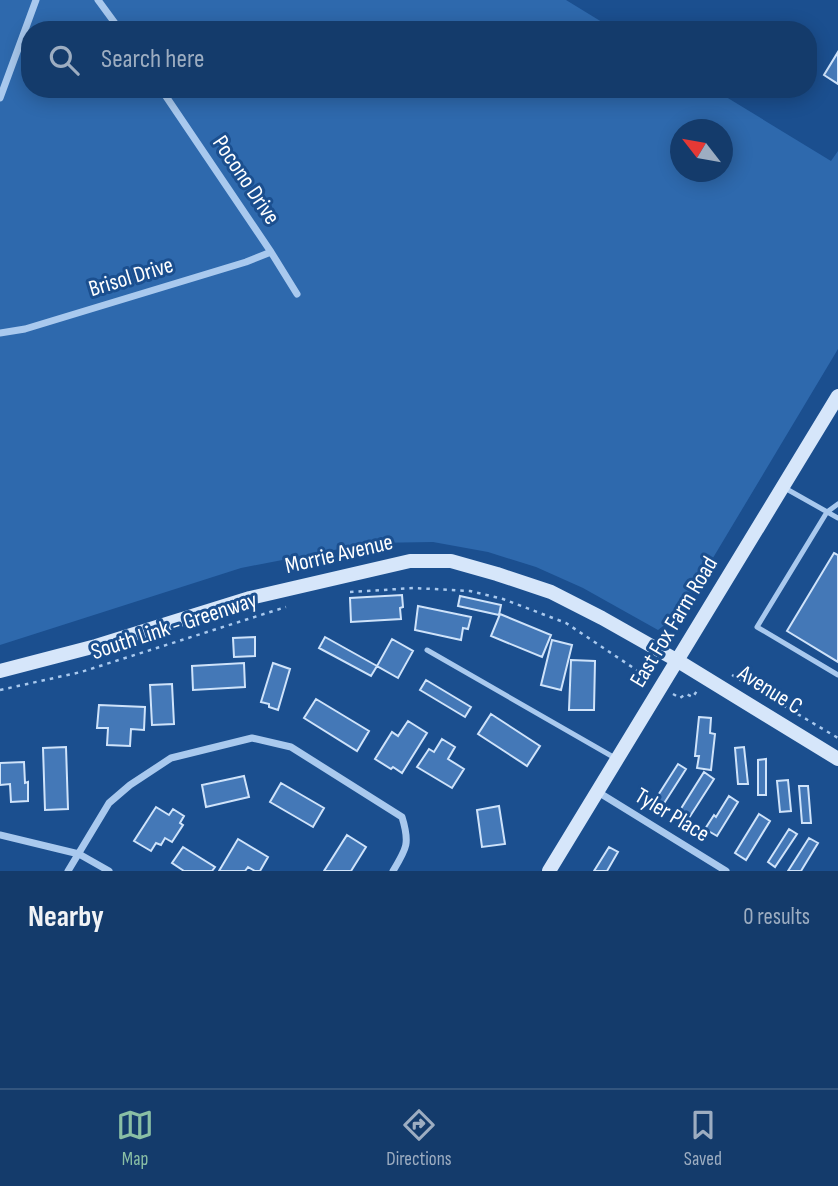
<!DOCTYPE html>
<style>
body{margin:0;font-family:"Sofia Sans Condensed",sans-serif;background:#1d4271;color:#f1f3f6}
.compass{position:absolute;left:670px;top:119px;width:63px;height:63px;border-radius:50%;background:#143b6b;box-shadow:0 4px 18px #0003;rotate:301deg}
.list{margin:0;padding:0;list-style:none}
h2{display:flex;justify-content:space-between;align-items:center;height:91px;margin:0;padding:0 28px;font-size:30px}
h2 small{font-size:23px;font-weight:400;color:#9dadc1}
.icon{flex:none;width:38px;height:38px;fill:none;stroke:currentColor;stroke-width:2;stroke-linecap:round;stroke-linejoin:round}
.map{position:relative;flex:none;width:838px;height:871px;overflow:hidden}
.search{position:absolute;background:#143b6b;box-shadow:0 4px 18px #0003;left:21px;right:21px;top:21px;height:77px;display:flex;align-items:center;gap:18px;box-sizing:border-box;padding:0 24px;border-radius:28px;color:#9dadc1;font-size:26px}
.sheet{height:217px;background:#143b6b}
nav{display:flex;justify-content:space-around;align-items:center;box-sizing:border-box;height:98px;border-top:2px solid #33557e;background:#143b6b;font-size:19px;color:#9dadc1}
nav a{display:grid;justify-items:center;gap:4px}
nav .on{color:#8abfa5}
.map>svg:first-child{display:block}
.green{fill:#2e69ad;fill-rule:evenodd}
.building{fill:#4478b7;stroke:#cfe3fa;stroke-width:2}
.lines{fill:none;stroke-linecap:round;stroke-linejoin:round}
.path{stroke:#a9c9ee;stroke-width:2.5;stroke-dasharray:3.5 5;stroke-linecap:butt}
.service{stroke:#a9c9ee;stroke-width:5}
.minor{stroke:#a9c9ee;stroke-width:7}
.secondary{stroke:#d6e6fa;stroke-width:14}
.labels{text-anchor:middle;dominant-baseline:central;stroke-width:6;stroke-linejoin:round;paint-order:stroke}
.street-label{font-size:23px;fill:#fff;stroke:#1b4f8f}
</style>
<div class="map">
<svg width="838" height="871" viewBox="0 0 838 871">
<rect width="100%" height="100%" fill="#1b4f8f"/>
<path class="green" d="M 0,0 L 566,0 L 615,30 L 30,30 L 30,89 L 713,89 L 831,161 L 838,151 L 838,349 L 680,613 L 658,630 L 583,588 L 536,567 L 488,552 L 433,542 L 370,543 L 241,568 L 0,645 ZM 680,130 L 722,130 L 722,172 L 680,172 Z"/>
<path class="building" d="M 838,52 L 838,84 L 824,75 Z
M 834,553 L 838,555 L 838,662 L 787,631 Z
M 402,595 L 403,607 L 400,608 L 401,619 L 351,622 L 350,598 Z
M 460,596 L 501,605 L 499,615 L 458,606 Z
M 418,606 L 471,617 L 468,629 L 463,628 L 461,640 L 415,630 Z
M 500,614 L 551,635 L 542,657 L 491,636 Z
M 255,637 L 255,656 L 234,657 L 233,638 Z
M 325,637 L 377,666 L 371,676 L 319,648 Z
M 392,639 L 413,651 L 398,678 L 377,666 Z
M 552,640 L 572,645 L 561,690 L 541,685 Z
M 571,660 L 595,661 L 594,710 L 569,710 Z
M 244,663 L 245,687 L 193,690 L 192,666 Z
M 273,663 L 290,669 L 278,710 L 269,707 L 269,704 L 261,702 Z
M 426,680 L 471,707 L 465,717 L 420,690 Z
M 172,684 L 174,724 L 152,725 L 150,685 Z
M 316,699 L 369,731 L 357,751 L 304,718 Z
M 99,705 L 145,707 L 144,730 L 131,729 L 130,746 L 107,745 L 108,728 L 97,728 Z
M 491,714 L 540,746 L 527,766 L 478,734 Z
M 699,717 L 711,718 L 710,733 L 715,734 L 711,770 L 697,768 L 699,756 L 695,756 Z
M 408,721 L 427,733 L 402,773 L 393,767 L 391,769 L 375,759 L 392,732 L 398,736 Z
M 442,739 L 455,747 L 448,759 L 464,769 L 452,788 L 417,767 L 429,749 L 434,752 Z
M 66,747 L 68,809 L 45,810 L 43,748 Z
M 744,747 L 748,784 L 738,784 L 735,748 Z
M 766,759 L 766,795 L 758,795 L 758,760 Z
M 24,762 L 25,783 L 28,782 L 28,801 L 11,802 L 10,784 L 0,785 L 0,763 Z
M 678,764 L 686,769 L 663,805 L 655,800 Z
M 704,772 L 714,779 L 687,821 L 677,815 Z
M 244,776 L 249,797 L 206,807 L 202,785 Z
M 788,780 L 791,811 L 780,812 L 777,781 Z
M 281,783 L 324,808 L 313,827 L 270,802 Z
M 799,786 L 808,786 L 811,823 L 802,823 Z
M 729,796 L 738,802 L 717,836 L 705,829 L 714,815 L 716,817 Z
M 499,806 L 505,844 L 482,847 L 477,810 Z
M 156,807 L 169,815 L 173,809 L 184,816 L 180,823 L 183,825 L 172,842 L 165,838 L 161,845 L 156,843 L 151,851 L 134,841 Z
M 759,814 L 770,821 L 746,860 L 735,853 Z
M 789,829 L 797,834 L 775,867 L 768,862 Z
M 347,835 L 366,847 L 351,871 L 324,871 Z
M 809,838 L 818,843 L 801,871 L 788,871 Z
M 238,839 L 268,857 L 260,871 L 255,871 L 248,867 L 245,871 L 219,871 Z
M 183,847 L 215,867 L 212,871 L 184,871 L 172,863 Z
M 609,847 L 618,852 L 607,871 L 594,871 Z"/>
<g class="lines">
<path class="path" d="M 350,592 L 414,588 L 470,591 L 503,599 L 566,623 L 650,679
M 732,675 L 838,738
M 0,690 L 81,672 L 286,607
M 673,694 L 680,698 L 686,694 L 693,697 L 698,689"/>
<path class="service" d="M 783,487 L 838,518
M 838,504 L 827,512 L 757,627 L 838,675
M 427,650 L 615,758"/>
<path class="minor" d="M 98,0 L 120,30
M 161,89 L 271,252 L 297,294
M 0,98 L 36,0
M 0,333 L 25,329 L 246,262 L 271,252
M 598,792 L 726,871
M 0,835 L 79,854 L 109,871
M 68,871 L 109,803 L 130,785 L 171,758 L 252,738 L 291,747 L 402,817 C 410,843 407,848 393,871"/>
<path class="secondary" d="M 0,671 L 96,646 L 250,598 L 410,561 L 451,561 L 497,574 L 551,592 L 602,618 L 678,661 L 838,759
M 549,871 L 838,396"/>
</g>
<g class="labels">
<g class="street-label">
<text transform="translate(246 180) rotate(56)">Pocono Drive</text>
<text transform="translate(131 277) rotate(-17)">Brisol Drive</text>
<text transform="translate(339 554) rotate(-13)">Morrie Avenue</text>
<text transform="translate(674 622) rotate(-59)">East Fox Farm Road</text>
<text transform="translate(174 626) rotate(-18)">South Link - Greenway</text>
<text transform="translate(770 690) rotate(32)">Avenue C</text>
<text transform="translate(672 815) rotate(31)">Tyler Place</text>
</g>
</g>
</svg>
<svg class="compass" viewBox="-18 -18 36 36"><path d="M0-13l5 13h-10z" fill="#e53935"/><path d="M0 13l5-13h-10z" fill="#9dadc1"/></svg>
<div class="search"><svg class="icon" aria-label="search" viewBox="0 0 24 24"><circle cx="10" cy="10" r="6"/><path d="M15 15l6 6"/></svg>Search here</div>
</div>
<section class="sheet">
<h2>Nearby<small>0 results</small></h2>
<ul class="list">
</ul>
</section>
<nav>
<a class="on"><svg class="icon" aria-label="map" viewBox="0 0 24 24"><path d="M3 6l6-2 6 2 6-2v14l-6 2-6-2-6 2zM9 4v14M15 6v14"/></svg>Map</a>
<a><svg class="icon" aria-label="directions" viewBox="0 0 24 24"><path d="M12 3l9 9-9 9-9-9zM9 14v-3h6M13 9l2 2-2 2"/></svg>Directions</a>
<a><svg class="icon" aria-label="saved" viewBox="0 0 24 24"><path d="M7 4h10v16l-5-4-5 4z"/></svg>Saved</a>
</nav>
